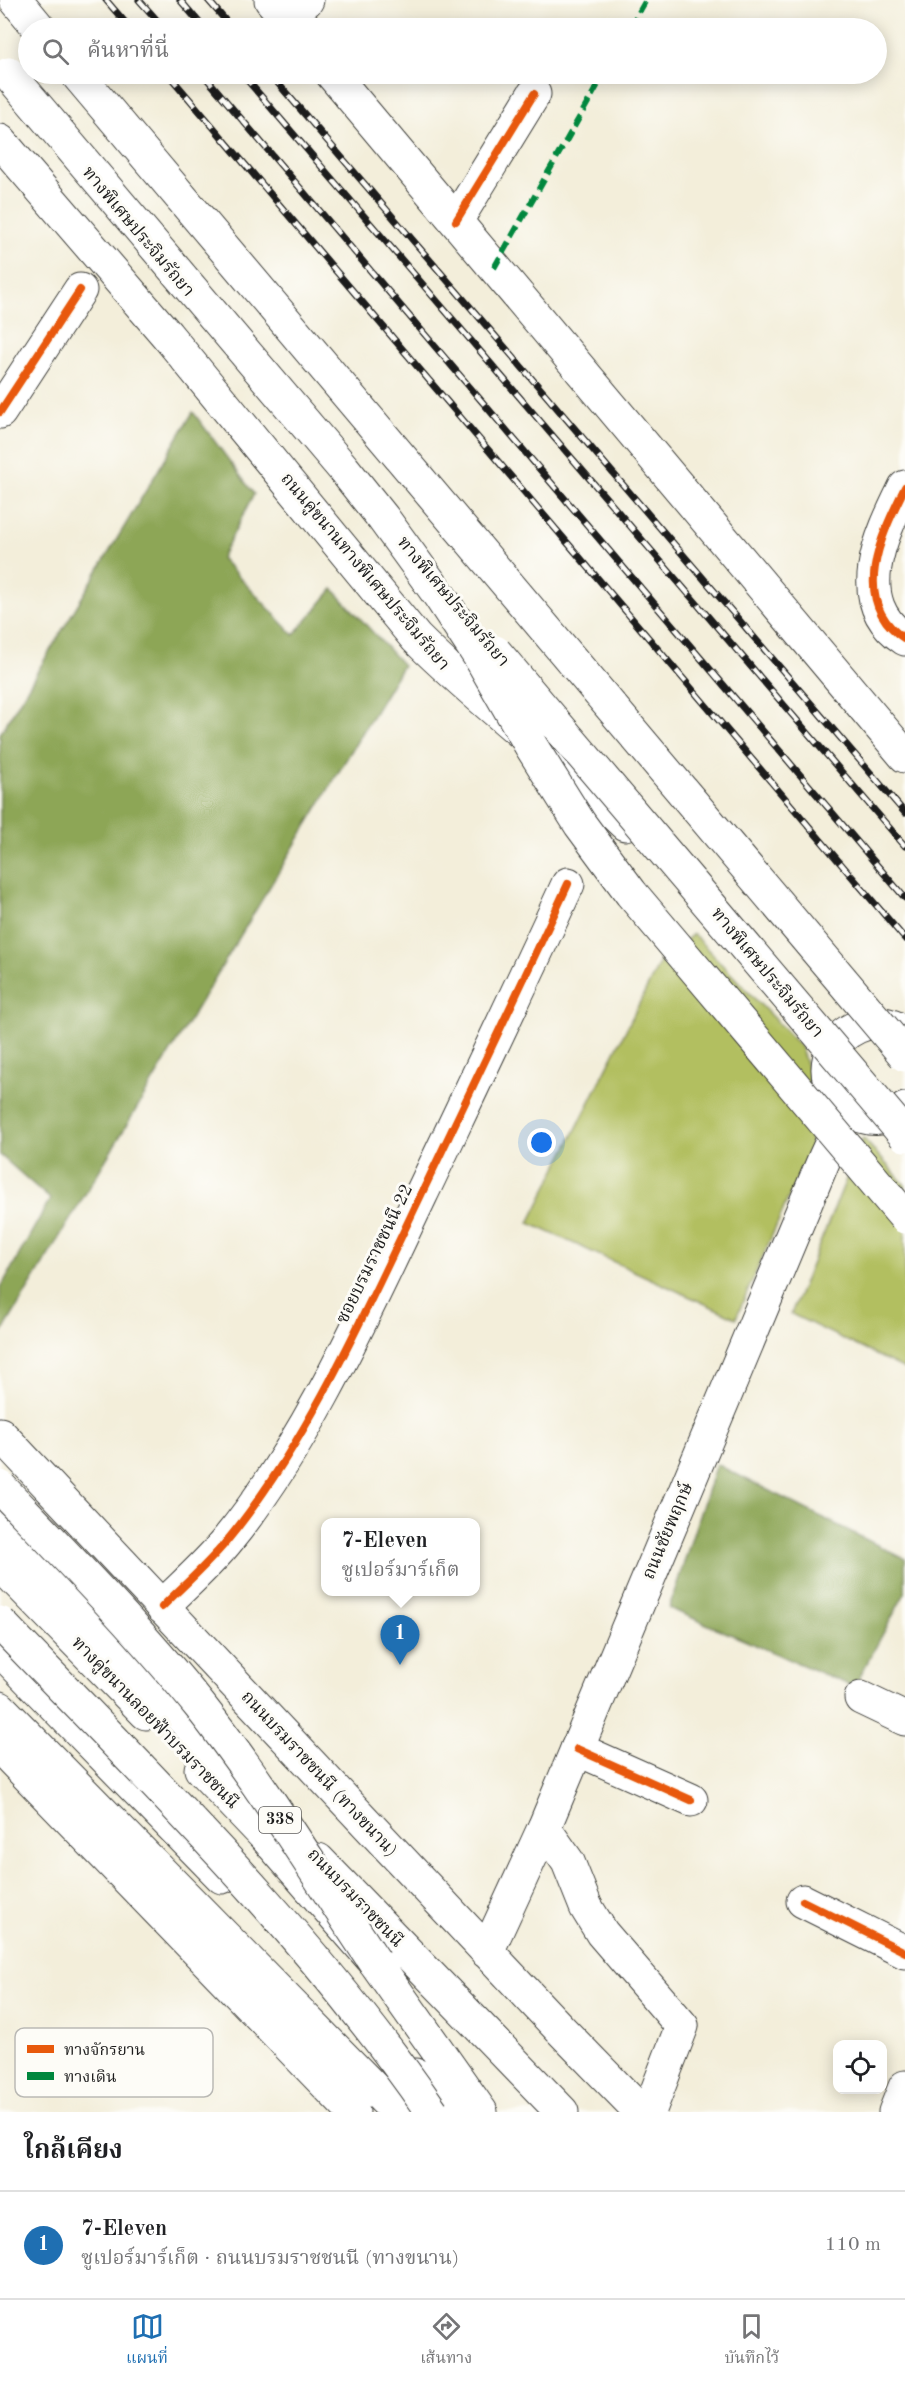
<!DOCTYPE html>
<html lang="th">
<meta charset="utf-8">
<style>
body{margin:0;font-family:"Old Standard TT","Noto Serif Thai",serif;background:#f6f6f6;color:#202124}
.controls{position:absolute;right:18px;bottom:18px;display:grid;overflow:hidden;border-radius:12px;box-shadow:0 3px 15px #0003}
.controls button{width:54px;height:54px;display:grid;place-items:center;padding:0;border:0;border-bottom:2px solid #e0e0e0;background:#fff;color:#202124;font:30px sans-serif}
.you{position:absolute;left:542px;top:1143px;width:21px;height:21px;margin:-15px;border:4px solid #fff;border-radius:50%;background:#1a73e8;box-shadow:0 0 0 9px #1a73e833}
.badge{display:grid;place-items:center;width:39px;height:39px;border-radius:50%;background:#1f6fb2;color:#fff;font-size:20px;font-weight:700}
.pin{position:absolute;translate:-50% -50px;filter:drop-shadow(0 2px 3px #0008)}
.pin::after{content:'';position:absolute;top:32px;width:21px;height:18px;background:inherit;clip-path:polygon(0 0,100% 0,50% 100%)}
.popup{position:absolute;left:321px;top:1518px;width:159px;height:78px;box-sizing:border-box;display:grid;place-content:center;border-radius:12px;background:#fff;filter:drop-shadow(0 2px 4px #0005);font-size:20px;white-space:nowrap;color:#757577}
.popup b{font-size:22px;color:#202124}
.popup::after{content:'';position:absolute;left:50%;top:100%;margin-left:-12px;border:12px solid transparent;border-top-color:#fff}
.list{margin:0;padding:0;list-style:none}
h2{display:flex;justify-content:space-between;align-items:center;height:78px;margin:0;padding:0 24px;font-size:26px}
h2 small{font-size:20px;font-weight:400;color:#757577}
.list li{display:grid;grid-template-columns:39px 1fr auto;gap:18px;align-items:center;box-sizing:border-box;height:108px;padding:0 24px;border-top:2px solid #e0e0e0}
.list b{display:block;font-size:22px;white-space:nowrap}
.list p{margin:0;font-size:20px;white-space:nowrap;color:#757577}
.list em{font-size:20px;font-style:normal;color:#757577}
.icon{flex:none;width:33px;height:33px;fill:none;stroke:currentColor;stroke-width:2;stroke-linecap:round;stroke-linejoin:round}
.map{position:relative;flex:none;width:905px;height:2112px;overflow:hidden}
.search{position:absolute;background:#fff;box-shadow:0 3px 15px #0003;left:18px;right:18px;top:18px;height:66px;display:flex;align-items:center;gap:15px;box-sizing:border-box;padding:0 21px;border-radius:33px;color:#757577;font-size:22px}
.sheet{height:186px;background:#fff}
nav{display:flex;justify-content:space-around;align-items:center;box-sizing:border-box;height:84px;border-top:2px solid #e0e0e0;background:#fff;font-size:16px;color:#757577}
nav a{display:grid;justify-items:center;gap:3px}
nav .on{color:#1f6fb2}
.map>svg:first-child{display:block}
.green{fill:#b2bf61;stroke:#676e3e;stroke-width:1.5}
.forest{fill:#8da657;stroke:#54613a;stroke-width:1.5}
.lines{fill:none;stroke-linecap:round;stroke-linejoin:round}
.minor-casing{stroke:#3c3c38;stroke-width:35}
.major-casing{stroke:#3c3c38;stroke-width:35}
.highway-casing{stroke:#3c3c38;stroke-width:35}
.minor{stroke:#fff;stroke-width:33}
.major{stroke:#fff;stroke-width:33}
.highway{stroke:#fff;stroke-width:33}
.rail-casing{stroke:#1c1c1c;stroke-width:7}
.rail{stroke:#fdfcf7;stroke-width:4.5;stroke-dasharray:14;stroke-linecap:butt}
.major-bridge-casing{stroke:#3c3c38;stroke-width:35;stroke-linecap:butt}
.highway-bridge-casing{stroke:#3c3c38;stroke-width:35;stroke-linecap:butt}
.major-bridge{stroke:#fff;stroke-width:33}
.highway-bridge{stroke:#fff;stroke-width:33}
.quiet{stroke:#00873e;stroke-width:6;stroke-dasharray:12 6;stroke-linecap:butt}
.cycleway-casing{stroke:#fdfcf7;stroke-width:11}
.cycleway{stroke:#e8590c;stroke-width:8}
.labels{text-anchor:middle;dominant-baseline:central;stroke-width:6;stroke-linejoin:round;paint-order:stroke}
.shield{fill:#fdfcf7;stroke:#605f5e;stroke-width:1.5}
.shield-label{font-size:16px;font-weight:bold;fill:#1c1c1c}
.street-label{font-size:18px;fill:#1c1c1c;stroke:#fdfcf7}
.key{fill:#fdfcf7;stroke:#bab9b5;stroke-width:1.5}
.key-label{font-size:16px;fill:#1c1c1c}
</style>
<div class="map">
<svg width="905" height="2112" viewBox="0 0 905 2112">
<rect width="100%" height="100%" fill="#fdfcf7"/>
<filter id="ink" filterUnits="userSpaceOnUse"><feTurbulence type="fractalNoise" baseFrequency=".0167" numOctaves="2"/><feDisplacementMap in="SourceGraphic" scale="12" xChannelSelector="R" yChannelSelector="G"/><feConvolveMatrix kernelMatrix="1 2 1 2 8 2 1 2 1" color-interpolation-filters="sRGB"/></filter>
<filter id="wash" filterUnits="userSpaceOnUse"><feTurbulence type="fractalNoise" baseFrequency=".008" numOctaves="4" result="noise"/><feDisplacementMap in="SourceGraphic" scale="24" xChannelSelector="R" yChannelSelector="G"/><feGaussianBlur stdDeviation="1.35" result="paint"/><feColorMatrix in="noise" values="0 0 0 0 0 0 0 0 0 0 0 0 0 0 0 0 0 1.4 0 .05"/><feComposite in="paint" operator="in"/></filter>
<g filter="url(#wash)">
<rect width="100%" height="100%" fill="#f3eeda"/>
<path class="green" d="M 693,934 L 800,1046 L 809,1072 L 811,1146 L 736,1318 L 529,1223 L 660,962 Z
M 863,1138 L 905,1185 L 905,1369 L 791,1314 Z"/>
<path class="forest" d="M 193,412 L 254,494 L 221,558 L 294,635 L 333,589 L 403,665 L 0,1336 L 0,1289 L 50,1199 L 0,1155 L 0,734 Z
M 716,1464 L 905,1559 L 905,1593 L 854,1687 L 669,1608 Z"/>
</g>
<g filter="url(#ink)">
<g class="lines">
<defs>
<path id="minor" d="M 287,19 L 307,0
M 456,221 L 534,94
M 0,412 L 80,290
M 905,487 C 882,534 848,601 905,639
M 162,1607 C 183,1586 207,1565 226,1542 C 307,1444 366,1310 421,1195 C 470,1092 520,988 568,884
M 861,1698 L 905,1719
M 577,1749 L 691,1800
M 544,1828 L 568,1862 L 586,1907 L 602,1933 L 682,2026 L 649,2112
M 803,1901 L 905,1952
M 895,2112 L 905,2087"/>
<path id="major" d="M 271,0 L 295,28
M 332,74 L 905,756
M 0,141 L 167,335 L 416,638 C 482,704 558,759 625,824
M 901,1030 C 887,1023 872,1020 857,1027 C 794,1056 845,1148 905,1109
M 0,1434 L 562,2031 L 641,2112
M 0,1527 L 243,1782
M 0,1564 L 146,1713
M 0,1650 L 222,1877
M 0,1708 L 397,2112
M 0,1747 L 353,2112
M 201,1769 L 265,1836 L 375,1962 L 481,2112
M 318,1860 L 562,2112
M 487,1952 L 544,1828 L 825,1157 L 847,1109
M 416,2075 L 453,2112"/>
<path id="highway" d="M 16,0 L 39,28"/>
</defs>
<use href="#minor" class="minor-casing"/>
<use href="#major" class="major-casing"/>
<use href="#highway" class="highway-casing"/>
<use href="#minor" class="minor"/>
<use href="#major" class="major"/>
<use href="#highway" class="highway"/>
<defs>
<path id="rail" d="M 106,0 L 130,28
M 139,0 L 164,28
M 180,0 L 204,28
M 208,0 L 232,28
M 168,74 L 905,939
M 203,74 L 905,898
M 242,74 L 905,846
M 270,74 L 905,813"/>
</defs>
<use href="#rail" class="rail-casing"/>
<use href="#rail" class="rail"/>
<defs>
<path id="major-bridge" d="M 0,1487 C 69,1559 138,1629 200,1706 C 264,1787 318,1877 375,1962
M 0,1623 C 151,1780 308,1932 432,2112"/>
<path id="highway-bridge" d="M 9,74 L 343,468 L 383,518 L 439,595 L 483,662 L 531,746 L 580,824 L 631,893 L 905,1217
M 77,74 L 905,1055
M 495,652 L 905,1135"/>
</defs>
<use href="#major-bridge" class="major-bridge-casing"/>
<use href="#highway-bridge" class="highway-bridge-casing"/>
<use href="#major-bridge" class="major-bridge"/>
<use href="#highway-bridge" class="highway-bridge"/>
<path class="quiet" d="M 630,28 L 646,0
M 494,268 L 604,74"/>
<defs>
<path id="cycleway" d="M 456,221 L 534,94
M 0,412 L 80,290
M 905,487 C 882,534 848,601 905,639
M 162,1607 C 183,1586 207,1565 226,1542 C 307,1444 366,1310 421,1195 C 470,1092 520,988 568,884
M 577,1749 L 691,1800
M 803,1901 L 905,1952"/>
</defs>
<use href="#cycleway" class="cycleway-casing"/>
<use href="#cycleway" class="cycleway"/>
</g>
</g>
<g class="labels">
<rect class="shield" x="259" y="1807" width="42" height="26" rx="4.5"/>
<g class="shield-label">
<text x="280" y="1820">338</text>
</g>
<g class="street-label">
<text transform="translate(138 232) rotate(50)">ทางพิเศษประจิมรัถยา</text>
<text transform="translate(365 572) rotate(50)">ถนนคู่ขนานทางพิเศษประจิมรัถยา</text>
<text transform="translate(453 602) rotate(50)">ทางพิเศษประจิมรัถยา</text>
<text transform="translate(767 973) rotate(50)">ทางพิเศษประจิมรัถยา</text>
<text transform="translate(375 1254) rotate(-64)">ซอยบรมราชชนนี 22</text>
<text transform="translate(668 1531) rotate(-67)">ถนนชัยพฤกษ์</text>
<text transform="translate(155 1723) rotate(46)">ทางคู่ขนานลอยฟ้าบรมราชชนนี</text>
<text transform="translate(319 1774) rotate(47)">ถนนบรมราชชนนี (ทางขนาน)</text>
<text transform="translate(355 1898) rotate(46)">ถนนบรมราชชนนี</text>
</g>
</g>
<rect x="15" y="2028" width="198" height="69" rx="9" class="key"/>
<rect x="27" y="2045" width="27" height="8" fill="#e8590c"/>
<rect x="27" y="2072" width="27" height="8" fill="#00873e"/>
<g class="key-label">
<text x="64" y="2055">ทางจักรยาน</text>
<text x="64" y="2082">ทางเดิน</text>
</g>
</svg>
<div class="controls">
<button><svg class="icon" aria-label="locate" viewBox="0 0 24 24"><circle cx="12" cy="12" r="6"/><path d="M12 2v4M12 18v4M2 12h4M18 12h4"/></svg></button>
</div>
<div class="you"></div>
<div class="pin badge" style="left:400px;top:1665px">1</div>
<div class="popup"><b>7-Eleven</b>ซูเปอร์มาร์เก็ต</div>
<div class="search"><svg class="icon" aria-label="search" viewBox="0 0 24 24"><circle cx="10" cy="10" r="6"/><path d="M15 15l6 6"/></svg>ค้นหาที่นี่</div>
</div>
<section class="sheet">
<h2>ใกล้เคียง<small></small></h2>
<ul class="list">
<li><span class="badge">1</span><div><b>7-Eleven</b><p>ซูเปอร์มาร์เก็ต · ถนนบรมราชชนนี (ทางขนาน)</p></div><em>110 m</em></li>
</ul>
</section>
<nav>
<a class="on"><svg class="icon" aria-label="map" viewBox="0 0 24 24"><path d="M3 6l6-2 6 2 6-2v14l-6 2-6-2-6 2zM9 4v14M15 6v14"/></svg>แผนที่</a>
<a><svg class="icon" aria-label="directions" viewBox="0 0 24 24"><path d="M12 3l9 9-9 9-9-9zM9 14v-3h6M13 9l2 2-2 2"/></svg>เส้นทาง</a>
<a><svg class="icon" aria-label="saved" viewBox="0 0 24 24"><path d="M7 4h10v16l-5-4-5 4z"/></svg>บันทึกไว้</a>
</nav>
